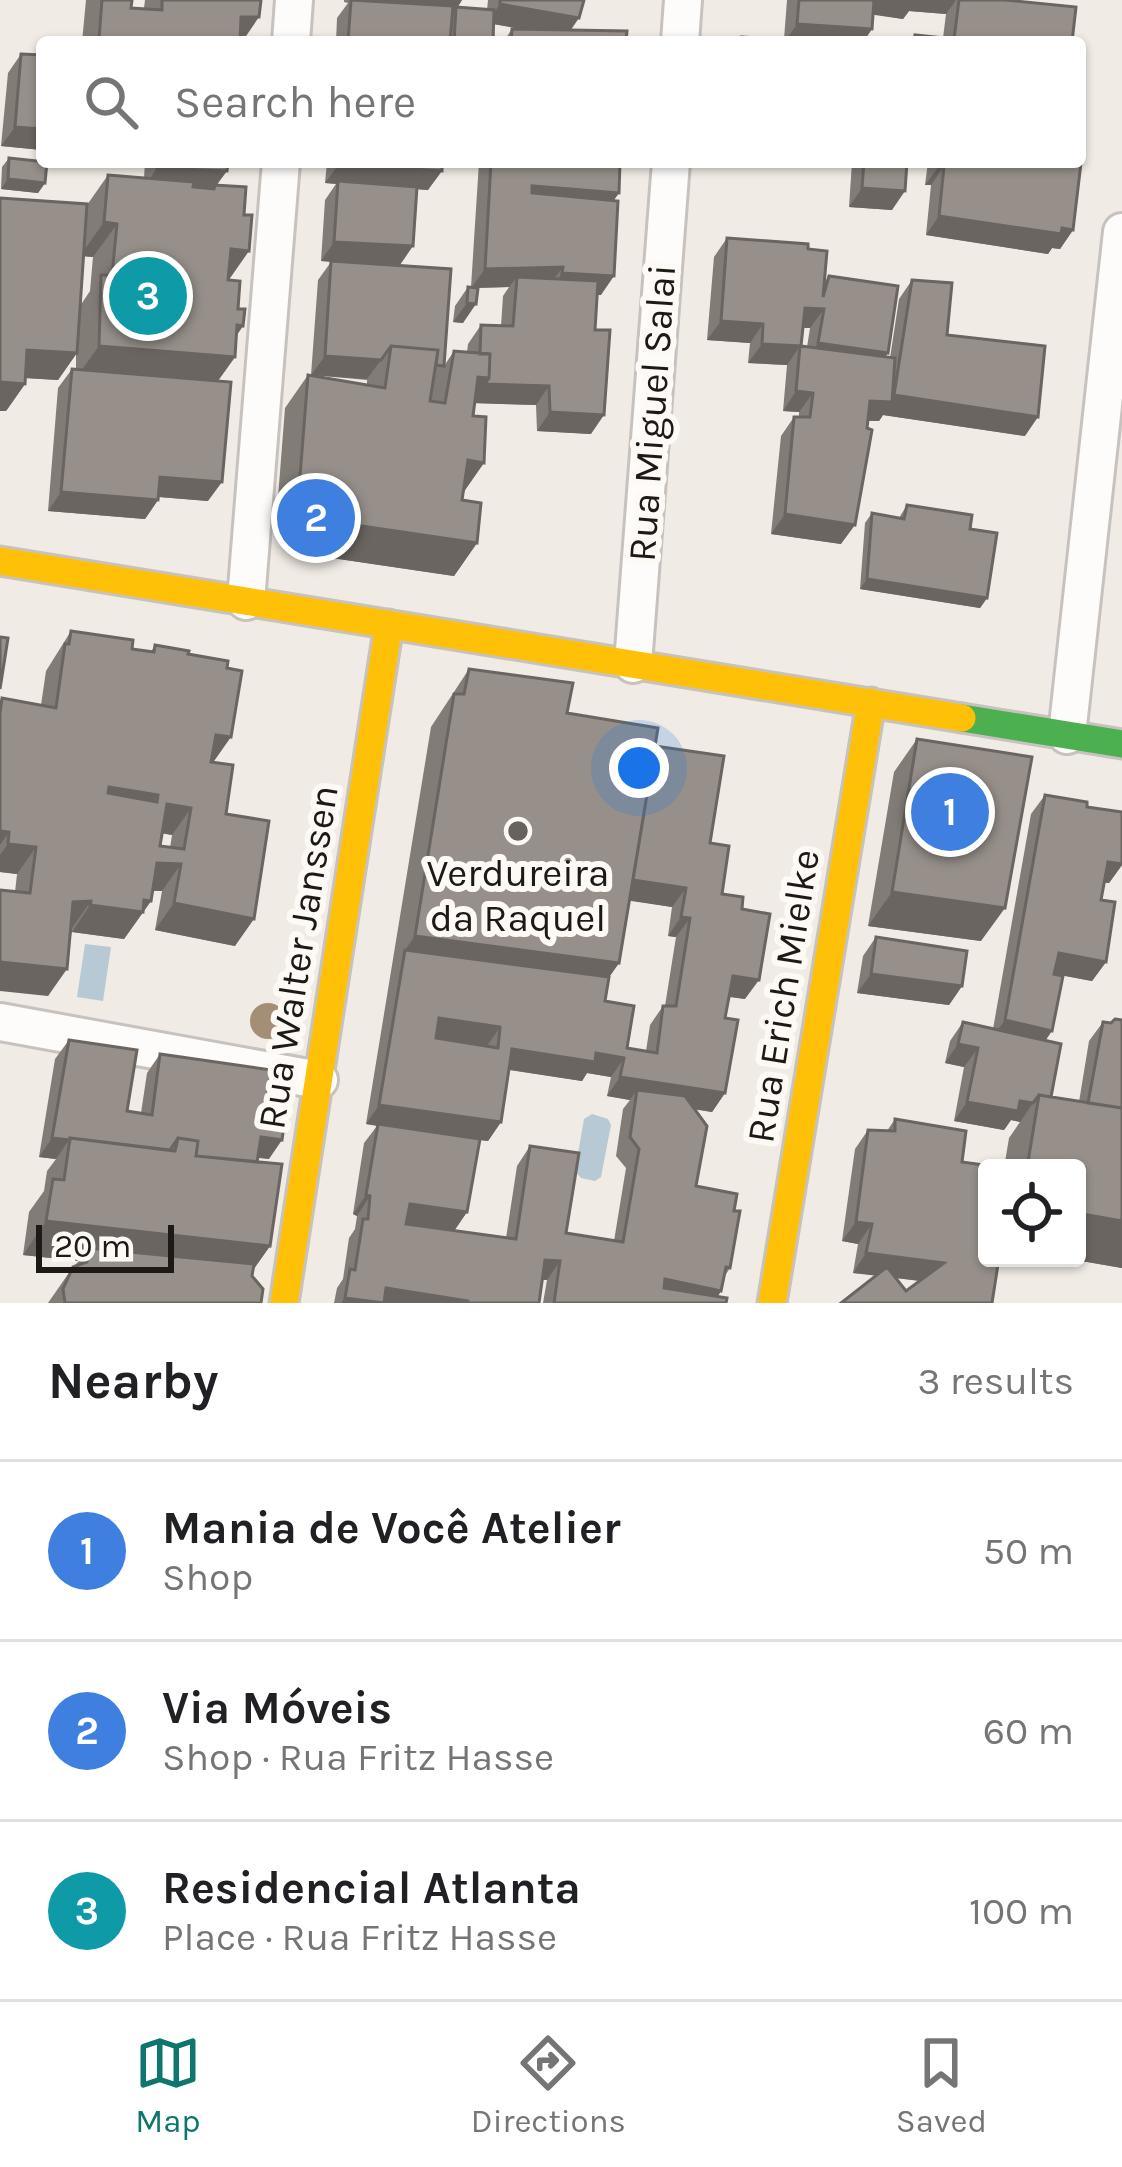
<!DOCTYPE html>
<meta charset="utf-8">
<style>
body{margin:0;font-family:Karla,sans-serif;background:#f2f2f2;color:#202124}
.controls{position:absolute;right:36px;bottom:36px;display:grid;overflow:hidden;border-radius:12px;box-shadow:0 3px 9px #0004}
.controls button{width:108px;height:108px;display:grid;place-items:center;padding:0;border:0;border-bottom:3px solid #e0e0e0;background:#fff;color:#202124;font:60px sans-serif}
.scale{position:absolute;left:36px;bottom:30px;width:138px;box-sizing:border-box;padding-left:12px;border:6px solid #1d1916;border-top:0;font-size:33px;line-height:42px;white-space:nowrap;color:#1d1916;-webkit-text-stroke:9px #fdf9f5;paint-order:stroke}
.you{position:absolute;left:639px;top:768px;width:42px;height:42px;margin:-30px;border:9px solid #fff;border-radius:50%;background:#1a73e8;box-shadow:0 0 0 18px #1a73e833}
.badge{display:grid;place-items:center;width:78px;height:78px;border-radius:50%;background:#0f766e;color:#fff;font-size:39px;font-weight:700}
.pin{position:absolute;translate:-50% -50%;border:6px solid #fff;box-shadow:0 3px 12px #0006}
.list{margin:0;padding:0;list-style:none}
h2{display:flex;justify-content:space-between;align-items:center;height:156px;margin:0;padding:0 48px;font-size:51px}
h2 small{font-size:39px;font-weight:400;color:#757577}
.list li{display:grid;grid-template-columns:78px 1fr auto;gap:36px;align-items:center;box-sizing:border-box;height:180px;padding:0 48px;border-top:3px solid #e0e0e0}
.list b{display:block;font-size:45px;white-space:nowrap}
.list p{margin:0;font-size:39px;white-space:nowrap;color:#757577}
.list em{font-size:39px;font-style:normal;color:#757577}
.icon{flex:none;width:66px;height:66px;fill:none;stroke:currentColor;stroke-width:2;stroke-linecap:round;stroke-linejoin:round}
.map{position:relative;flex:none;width:1122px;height:1303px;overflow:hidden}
.search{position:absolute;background:#fff;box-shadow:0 3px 9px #0004;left:36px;right:36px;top:36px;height:132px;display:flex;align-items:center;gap:30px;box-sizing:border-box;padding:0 42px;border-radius:12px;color:#757577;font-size:45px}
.sheet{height:696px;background:#fff}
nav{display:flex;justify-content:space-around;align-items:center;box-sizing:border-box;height:168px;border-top:3px solid #e0e0e0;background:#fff;font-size:33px;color:#757577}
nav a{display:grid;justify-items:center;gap:6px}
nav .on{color:#0f766e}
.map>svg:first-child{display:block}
.water{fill:#b6c9d5}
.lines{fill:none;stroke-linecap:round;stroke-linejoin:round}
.street-casing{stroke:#c7c2be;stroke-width:42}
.fast-casing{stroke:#c7c2be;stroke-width:33}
.slow-casing{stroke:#c7c2be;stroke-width:33}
.street{stroke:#fdfcfb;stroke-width:36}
.fast{stroke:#4caf50;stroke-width:27}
.slow{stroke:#ffc107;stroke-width:27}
.tree{fill:#a58e76}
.wall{fill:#827c77;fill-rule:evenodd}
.shaded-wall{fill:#6a6561}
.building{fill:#97908a;stroke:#6a6561;stroke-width:3;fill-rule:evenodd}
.poi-dot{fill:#67625e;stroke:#fdf9f5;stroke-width:4.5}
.labels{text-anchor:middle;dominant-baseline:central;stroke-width:12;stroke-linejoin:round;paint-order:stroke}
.street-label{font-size:39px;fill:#1d1916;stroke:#fdf9f5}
.poi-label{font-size:39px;fill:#1d1916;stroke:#fdf9f5}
</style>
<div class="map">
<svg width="1122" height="1303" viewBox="0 0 1122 1303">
<rect width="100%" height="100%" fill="#f1ebe5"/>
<path class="water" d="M 85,944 L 111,947 L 103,1001 L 77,997 Z
M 592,1114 L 608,1119 L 611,1125 L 601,1177 L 595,1181 L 581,1178 L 575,1171 L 584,1119 Z"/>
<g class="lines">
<defs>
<path id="street" d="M 291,42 L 294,0
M 680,42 L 683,0
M 246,601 L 281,162
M 633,664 L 671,162
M 1067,735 L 1122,232
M 0,1022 L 319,1080"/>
<path id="fast" d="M 962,718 L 1122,744"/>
<path id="slow" d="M 0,561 L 962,718
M 284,1303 L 389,624
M 772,1303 L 871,702"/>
</defs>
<use href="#street" class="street-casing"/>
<use href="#fast" class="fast-casing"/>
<use href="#slow" class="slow-casing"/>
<use href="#street" class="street"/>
<use href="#fast" class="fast"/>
<use href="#slow" class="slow"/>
</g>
<circle class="tree" cx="268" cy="1021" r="18"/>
<path class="wall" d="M 86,0 L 132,0 L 131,8 L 144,8 L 145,0 L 261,0 L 242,42 L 82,42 Z
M 344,0 L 462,0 L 457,7 L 487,10 L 488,0 L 584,0 L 571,30 L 626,42 L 503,42 L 512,29 L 522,29 L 494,24 L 493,42 L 336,42 L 337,18 L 348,3 L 344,2 Z
M 787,0 L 956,0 L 946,14 L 909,11 L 903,19 L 873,14 L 872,29 L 863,42 L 737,42 L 741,37 L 784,39 Z
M 956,0 L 1005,0 L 1072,42 L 910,42 L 915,35 L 943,38 L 946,14 Z
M 21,54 L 42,55 L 42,150 L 1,146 L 8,73 Z
M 9,158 L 45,183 L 38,193 L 1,189 L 2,167 Z
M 145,162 L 228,162 L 217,185 L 229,280 L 243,326 L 236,336 L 235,357 L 218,381 L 208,501 L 159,497 L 158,500 L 145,519 L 48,511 L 58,388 L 72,369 L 76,369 L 76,354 L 58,380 L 25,378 L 25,384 L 6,411 L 87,205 L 108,175 L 144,178 ZM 84,256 L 93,257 L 90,291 L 80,306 Z
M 327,162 L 442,162 L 428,190 L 417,189 L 400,265 L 444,366 L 454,351 L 467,352 L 468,344 L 481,325 L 501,326 L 503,296 L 509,287 L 477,288 L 463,323 L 453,322 L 455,306 L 468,287 L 471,287 L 479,162 L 620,162 L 619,193 L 613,201 L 601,295 L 597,295 L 591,434 L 537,431 L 536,405 L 475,403 L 462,500 L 477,543 L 454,576 L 298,553 L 284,543 L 276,523 L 285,408 L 308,375 L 367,385 L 367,380 L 311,375 L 318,280 L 331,262 L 321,261 L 325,200 L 336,184 L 325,183 Z
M 852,162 L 907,162 L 892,210 L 849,207 Z
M 928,162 L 1074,162 L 1073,230 L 1060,249 L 1052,248 L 1048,254 L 926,235 L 931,185 L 925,185 Z
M 727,238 L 808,249 L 825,282 L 829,276 L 888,353 L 885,357 L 890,358 L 899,299 L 912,280 L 947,335 L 1025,436 L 883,415 L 879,421 L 868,421 L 841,544 L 771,534 L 781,436 L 794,417 L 799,417 L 799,412 L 783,411 L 787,365 L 748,363 L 750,343 L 707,340 L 714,257 ZM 803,328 L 810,328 L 807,347 L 801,346 Z
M 907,505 L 970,529 L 987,598 L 980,608 L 860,589 L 865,523 L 872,513 L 899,518 Z
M 71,631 L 132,649 L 151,652 L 155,645 L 188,654 L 226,814 L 235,946 L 155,930 L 162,891 L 153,891 L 151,901 L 124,939 L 72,932 L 48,996 L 15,892 L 17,874 L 0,872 L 0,701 L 2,698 L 41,705 L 46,671 ZM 162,833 L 172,835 L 170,848 L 160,846 Z
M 469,669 L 567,713 L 655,746 L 710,843 L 722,894 L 742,909 L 745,999 L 729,997 L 725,1018 L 725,1093 L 712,1112 L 695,1109 L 696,1186 L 734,1211 L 730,1268 L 724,1277 L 721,1291 L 718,1296 L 726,1303 L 543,1303 L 547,1280 L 542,1280 L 539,1303 L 334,1303 L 337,1288 L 343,1279 L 349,1238 L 355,1229 L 357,1216 L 353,1214 L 364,1143 L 377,1126 L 366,1124 L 431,727 ZM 629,900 L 672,907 L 668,936 L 676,937 L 665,1006 L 663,1006 L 650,1025 L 646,1051 L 627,1048 L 605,1001 L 609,977 L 619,963 ZM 509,1070 L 582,1081 L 587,1073 L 611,1077 L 607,1096 L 630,1100 L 623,1109 L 616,1156 L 626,1168 L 614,1241 L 566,1233 L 530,1146 L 517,1166 L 506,1238 L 454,1231 L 467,1212 L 479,1140 L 488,1141 L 501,1122 Z
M 917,739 L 981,941 L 868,926 L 894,772 Z
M 1045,795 L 1087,807 L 1122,865 L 1109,883 L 1104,883 L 1101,900 L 1106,962 L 1092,981 L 1054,974 L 1046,1040 L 1051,1097 L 1079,1102 L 1089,1041 L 1103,1022 L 1111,1023 L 1122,1020 L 1122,1268 L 1064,1258 L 1077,1258 L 1077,1168 L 987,1168 L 992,1303 L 841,1303 L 876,1275 L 853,1273 L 858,1244 L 842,1241 L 855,1149 L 868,1130 L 887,1131 L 895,1119 L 962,1162 L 1004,1168 L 1009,1138 L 1020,1122 L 1011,1120 L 1004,1130 L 954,1121 L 964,1067 L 945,1063 L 950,1041 L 963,1022 L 993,1029 L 1031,814 ZM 896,1278 L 920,1281 L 906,1291 Z
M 876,937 L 962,986 L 949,1005 L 857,993 L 863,956 Z
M 69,1040 L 127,1111 L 141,1113 L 147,1073 L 160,1054 L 266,1102 L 269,1159 L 258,1158 L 257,1162 L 270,1246 L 253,1270 L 252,1276 L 261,1303 L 48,1303 L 73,1267 L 79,1261 L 23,1255 L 29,1212 L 44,1191 L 47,1171 L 56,1159 L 39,1157 L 55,1059 Z"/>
<path class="shaded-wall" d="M 351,0 L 462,0 L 456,10 L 350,3 Z
M 870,0 L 956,0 L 946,14 L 909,11 L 903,19 L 861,13 Z
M 500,4 L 579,18 L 566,37 L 487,23 Z
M 241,17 L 259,17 L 242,42 L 224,42 Z
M 797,24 L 872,29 L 863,42 L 785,42 Z
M 15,127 L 42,129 L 42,150 L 1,146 Z
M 339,164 L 442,171 L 428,190 L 325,183 Z
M 939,166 L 944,166 L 931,185 L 925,185 Z
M 157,168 L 227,171 L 213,190 L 215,185 L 211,190 L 144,187 Z
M 8,179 L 45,183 L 38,193 L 1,189 Z
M 532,186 L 619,193 L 605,212 L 519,206 Z
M 862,188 L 905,191 L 892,210 L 849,207 Z
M 939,216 L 1073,230 L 1060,249 L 1052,248 L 1048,254 L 926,235 Z
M 104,222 L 117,224 L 93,257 L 80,256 Z
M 334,242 L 413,246 L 400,265 L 321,261 Z
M 231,249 L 249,251 L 226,284 Z
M 563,267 L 549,286 L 517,277 L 509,287 L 471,288 L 485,269 Z
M 562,273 L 614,276 L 601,295 L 549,292 Z
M 467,303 L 476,304 L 463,323 L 453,322 Z
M 805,308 L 824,309 L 810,328 L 792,327 Z
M 721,321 L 763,324 L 750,343 L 707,340 Z
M 237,325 L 243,326 L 222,356 L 235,357 L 211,390 L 75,379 L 99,346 Z
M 818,343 L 888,353 L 875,372 L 805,362 Z
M 762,344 L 800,346 L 787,365 L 748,363 Z
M 27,350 L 77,353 L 58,380 L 8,377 Z
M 325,356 L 381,360 L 367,379 L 311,375 Z
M 478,377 L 489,378 L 549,386 L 536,405 L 472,403 Z
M 0,382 L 25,384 L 6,411 L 0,411 Z
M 796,391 L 813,393 L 799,412 L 783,411 Z
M 894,395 L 1038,417 L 1025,436 L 883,415 L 879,421 L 857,420 L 870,401 L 890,402 Z
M 550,412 L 604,415 L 591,434 L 537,431 Z
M 468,460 L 484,463 L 461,496 Z
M 160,477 L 222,482 L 208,501 L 147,496 Z
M 61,492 L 158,500 L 145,519 L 48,511 Z
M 785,514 L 855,525 L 841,544 L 771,534 Z
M 321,520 L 477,543 L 454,576 L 298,553 Z
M 867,579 L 987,598 L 980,608 L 860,589 Z
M 216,735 L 231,737 L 212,764 Z
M 109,787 L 158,795 L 140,822 L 90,814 Z
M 167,804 L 191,808 L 172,835 L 148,831 Z
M 0,831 L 9,832 L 0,845 Z
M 8,844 L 36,847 L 17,874 L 0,872 L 0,855 Z
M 1108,862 L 1122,865 L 1109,883 L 1095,881 Z
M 157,863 L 181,864 L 162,891 L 138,890 Z
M 625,878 L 686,888 L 672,907 L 611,898 Z
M 892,892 L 1005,908 L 981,941 L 868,926 Z
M 144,900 L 151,901 L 124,939 L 72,932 L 90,905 Z
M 91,901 L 72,928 L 73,902 Z
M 174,903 L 254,919 L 235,946 L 155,930 Z
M 681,917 L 690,918 L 676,937 L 668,936 Z
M 415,936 L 619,963 L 596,996 L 405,950 Z
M 1059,953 L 1106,962 L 1092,981 L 1045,972 Z
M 0,962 L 67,969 L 48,996 L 0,991 Z
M 871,974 L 962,986 L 949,1005 L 857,993 Z
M 733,976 L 759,980 L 745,999 L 719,995 Z
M 439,1018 L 500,1027 L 487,1046 L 425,1037 Z
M 1005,1020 L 1052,1031 L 1039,1050 L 991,1039 Z
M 958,1044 L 978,1048 L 964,1067 L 945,1063 Z
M 512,1049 L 596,1053 L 624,1058 L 611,1077 L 587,1073 L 582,1081 L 499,1068 Z
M 620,1077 L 725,1093 L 712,1112 L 635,1100 L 637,1090 L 630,1100 L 607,1096 Z
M 1020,1101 L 1033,1103 L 1020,1122 L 1011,1120 L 1004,1130 L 954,1121 L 967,1102 Z
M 379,1105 L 501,1122 L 488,1141 L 366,1124 Z
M 261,1137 L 282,1140 L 269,1159 L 248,1156 Z
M 52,1138 L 69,1140 L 56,1159 L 39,1157 Z
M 366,1195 L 370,1196 L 357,1216 L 353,1214 Z
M 410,1204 L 467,1212 L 454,1231 L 396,1223 Z
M 1077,1213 L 1122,1221 L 1122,1268 L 1064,1258 L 1077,1258 Z
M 46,1221 L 270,1246 L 246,1280 L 88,1248 L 79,1261 L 23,1255 Z
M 856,1222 L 872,1224 L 858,1244 L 842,1241 Z
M 866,1253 L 944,1263 L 930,1282 L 853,1273 Z
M 545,1260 L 560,1261 L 547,1280 L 532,1279 Z
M 665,1279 L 721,1291 L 713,1303 L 652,1298 Z
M 386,1288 L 468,1301 L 467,1303 L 341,1303 L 345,1298 Z"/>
<path class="building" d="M 102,0 L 132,0 L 131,8 L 162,10 L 162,0 L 261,0 L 259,17 L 241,17 L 240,42 L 125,42 L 99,39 Z
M 351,0 L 453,6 L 450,42 L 348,42 Z
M 500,0 L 584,0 L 579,18 L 500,4 Z
M 799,0 L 874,0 L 872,29 L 797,24 Z
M 959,0 L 1005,0 L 1076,7 L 1072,42 L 914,42 L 915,35 L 954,39 Z
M 456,7 L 494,10 L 493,42 L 454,42 Z
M 512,29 L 627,31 L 626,42 L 511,42 Z
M 741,37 L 830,42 L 740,42 Z
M 21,54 L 42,55 L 42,129 L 15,127 Z
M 9,158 L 47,162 L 45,183 L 8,179 Z
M 157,162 L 228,162 L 227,171 L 157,168 Z
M 339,162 L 442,162 L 442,171 L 339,164 Z
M 491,162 L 620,162 L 619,193 L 532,186 L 532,193 L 618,201 L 614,276 L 562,273 L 563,267 L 485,269 Z
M 864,162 L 907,162 L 905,191 L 862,188 Z
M 939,162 L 1081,163 L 1073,230 L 1062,228 L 1061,234 L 939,216 L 944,166 L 939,166 Z
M 108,175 L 194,182 L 193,187 L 214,189 L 215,185 L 246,187 L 244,215 L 252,215 L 249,251 L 231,249 L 228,280 L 240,281 L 238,309 L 245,309 L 243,326 L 237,325 L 235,357 L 99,346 L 101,275 L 112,275 L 117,224 L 104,222 Z
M 338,181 L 417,187 L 413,246 L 334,242 Z
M 0,198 L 87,204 L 77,353 L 27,350 L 25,384 L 0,382 Z
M 727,238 L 808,244 L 808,249 L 827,251 L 823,297 L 829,276 L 898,286 L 888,353 L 818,343 L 824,309 L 805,308 L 801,346 L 895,358 L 892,402 L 870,401 L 867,428 L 872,430 L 855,525 L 785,514 L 794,417 L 810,417 L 813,393 L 796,391 L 800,346 L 762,344 L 763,324 L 721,321 Z
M 331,261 L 451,269 L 444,366 L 436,365 L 438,350 L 391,346 L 381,360 L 325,356 Z
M 517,277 L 598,281 L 595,330 L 610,330 L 604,415 L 550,412 L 549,386 L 485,384 L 489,378 L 490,354 L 480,354 L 481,325 L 513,326 Z
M 912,280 L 952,283 L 947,335 L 1045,346 L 1038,417 L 894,395 Z
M 468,287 L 478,288 L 476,304 L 467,303 Z
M 391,346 L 438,350 L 430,401 L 445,403 L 454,351 L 490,354 L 489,378 L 478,377 L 473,416 L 486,417 L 484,463 L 468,460 L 462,500 L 481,503 L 477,543 L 321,520 L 307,510 L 299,489 L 308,375 L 385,388 Z
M 72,369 L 231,382 L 222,482 L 160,477 L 158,500 L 61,492 Z
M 907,505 L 972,515 L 970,529 L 997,533 L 987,598 L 867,579 L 872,513 L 904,519 Z
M 71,631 L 133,640 L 132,649 L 154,652 L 155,645 L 189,651 L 188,654 L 228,661 L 227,668 L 242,671 L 231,737 L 216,735 L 211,762 L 233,765 L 226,814 L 269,821 L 254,919 L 174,903 L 181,864 L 157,863 L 151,901 L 144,900 L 143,912 L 90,905 L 91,901 L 73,902 L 67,969 L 0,962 L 0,890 L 30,893 L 36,847 L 8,844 L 9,832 L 0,831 L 0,713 L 2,698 L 56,708 L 65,644 L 69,644 ZM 109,787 L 158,795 L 157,802 L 108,793 ZM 167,804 L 191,808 L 184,849 L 160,846 Z
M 0,637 L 8,638 L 0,689 Z
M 469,669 L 573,683 L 567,713 L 658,728 L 619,963 L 415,936 L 454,694 L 464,694 Z
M 917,739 L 1032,757 L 1005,908 L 892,892 Z
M 655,746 L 724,756 L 710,843 L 729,846 L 722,894 L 743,897 L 742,909 L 770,914 L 759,980 L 733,976 L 725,1018 L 738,1020 L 725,1093 L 620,1077 L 624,1058 L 596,1053 L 595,1062 L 512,1049 L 501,1122 L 379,1105 L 405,950 L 609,977 L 605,1001 L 634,1006 L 627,1048 L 657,1053 L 663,1006 L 676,1006 L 690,918 L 681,917 L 686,888 L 633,880 ZM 439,1018 L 500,1027 L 498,1048 L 436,1038 Z
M 1045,795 L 1087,802 L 1087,807 L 1122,812 L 1122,864 L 1108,862 L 1101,900 L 1115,902 L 1106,962 L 1059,953 L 1054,974 L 1063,976 L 1052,1031 L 1005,1020 Z
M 876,937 L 967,951 L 962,986 L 871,974 Z
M 1115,1019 L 1122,1020 L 1122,1108 L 1088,1103 L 1103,1022 L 1111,1023 Z
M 963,1022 L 1061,1044 L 1051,1097 L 1039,1095 L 1033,1103 L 1020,1101 L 1018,1111 L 967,1102 L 978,1048 L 958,1044 Z
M 69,1040 L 137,1050 L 127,1111 L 152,1115 L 160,1054 L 271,1070 L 266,1102 L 287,1105 L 282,1140 L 261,1137 L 257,1162 L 196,1156 L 198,1141 L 178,1138 L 170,1150 L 70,1138 L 70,1140 L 52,1138 Z
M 637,1090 L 685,1096 L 707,1126 L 696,1186 L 737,1194 L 734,1211 L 740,1211 L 730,1268 L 726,1267 L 721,1291 L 665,1279 L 664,1288 L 727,1298 L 726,1303 L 554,1303 L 560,1261 L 545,1260 L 539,1303 L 468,1303 L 468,1301 L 386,1288 L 384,1303 L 345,1298 L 350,1269 L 355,1270 L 363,1219 L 368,1219 L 370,1196 L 366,1195 L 378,1124 L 480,1139 L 467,1212 L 410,1204 L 406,1224 L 516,1239 L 530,1146 L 579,1153 L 566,1233 L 623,1242 L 639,1149 L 630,1137 Z
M 1039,1095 L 1122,1108 L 1122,1221 L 1077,1213 L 1077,1168 L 1027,1168 Z
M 895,1119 L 966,1131 L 962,1162 L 1005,1168 L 987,1168 L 987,1258 L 999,1258 L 992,1303 L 841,1303 L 887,1267 L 906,1291 L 944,1263 L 866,1253 L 872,1224 L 856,1222 L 868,1130 L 895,1131 Z
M 70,1138 L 175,1151 L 178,1138 L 198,1141 L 196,1156 L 282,1164 L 270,1246 L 46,1221 L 53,1179 L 64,1180 Z
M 88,1248 L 254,1264 L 252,1276 L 263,1289 L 261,1303 L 65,1303 L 63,1289 L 73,1267 L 87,1262 Z"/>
<circle class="poi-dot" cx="518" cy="831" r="12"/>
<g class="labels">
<g class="street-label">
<text transform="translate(652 413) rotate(-86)">Rua Miguel Salai</text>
<text transform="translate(298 957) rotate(-81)">Rua Walter Janssen</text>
<text transform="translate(783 996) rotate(-81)">Rua Erich Mielke</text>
</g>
<g class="poi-label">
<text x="518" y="873">Verdureira<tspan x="518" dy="45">da Raquel</tspan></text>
</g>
</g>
</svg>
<div class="controls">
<button><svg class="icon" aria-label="locate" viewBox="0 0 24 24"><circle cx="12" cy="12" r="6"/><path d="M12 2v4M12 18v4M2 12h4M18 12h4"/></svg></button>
</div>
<div class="scale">20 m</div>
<div class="you"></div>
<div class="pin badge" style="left:950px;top:812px;background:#3f7fe0">1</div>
<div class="pin badge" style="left:316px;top:518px;background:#3f7fe0">2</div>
<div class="pin badge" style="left:148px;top:296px;background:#0f9aa8">3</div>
<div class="search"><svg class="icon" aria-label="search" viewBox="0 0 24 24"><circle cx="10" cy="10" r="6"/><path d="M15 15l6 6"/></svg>Search here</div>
</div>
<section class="sheet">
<h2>Nearby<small>3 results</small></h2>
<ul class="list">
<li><span class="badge" style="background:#3f7fe0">1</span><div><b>Mania de Você Atelier</b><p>Shop</p></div><em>50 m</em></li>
<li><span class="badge" style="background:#3f7fe0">2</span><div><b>Via Móveis</b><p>Shop · Rua Fritz Hasse</p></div><em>60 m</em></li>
<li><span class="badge" style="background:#0f9aa8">3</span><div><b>Residencial Atlanta</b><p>Place · Rua Fritz Hasse</p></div><em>100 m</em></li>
</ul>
</section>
<nav>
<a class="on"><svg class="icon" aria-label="map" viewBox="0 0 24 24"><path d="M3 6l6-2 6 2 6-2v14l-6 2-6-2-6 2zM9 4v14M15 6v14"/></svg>Map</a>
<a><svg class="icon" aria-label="directions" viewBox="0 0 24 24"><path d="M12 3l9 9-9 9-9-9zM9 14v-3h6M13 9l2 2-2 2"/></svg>Directions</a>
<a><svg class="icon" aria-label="saved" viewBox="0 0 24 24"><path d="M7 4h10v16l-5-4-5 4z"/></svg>Saved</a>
</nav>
